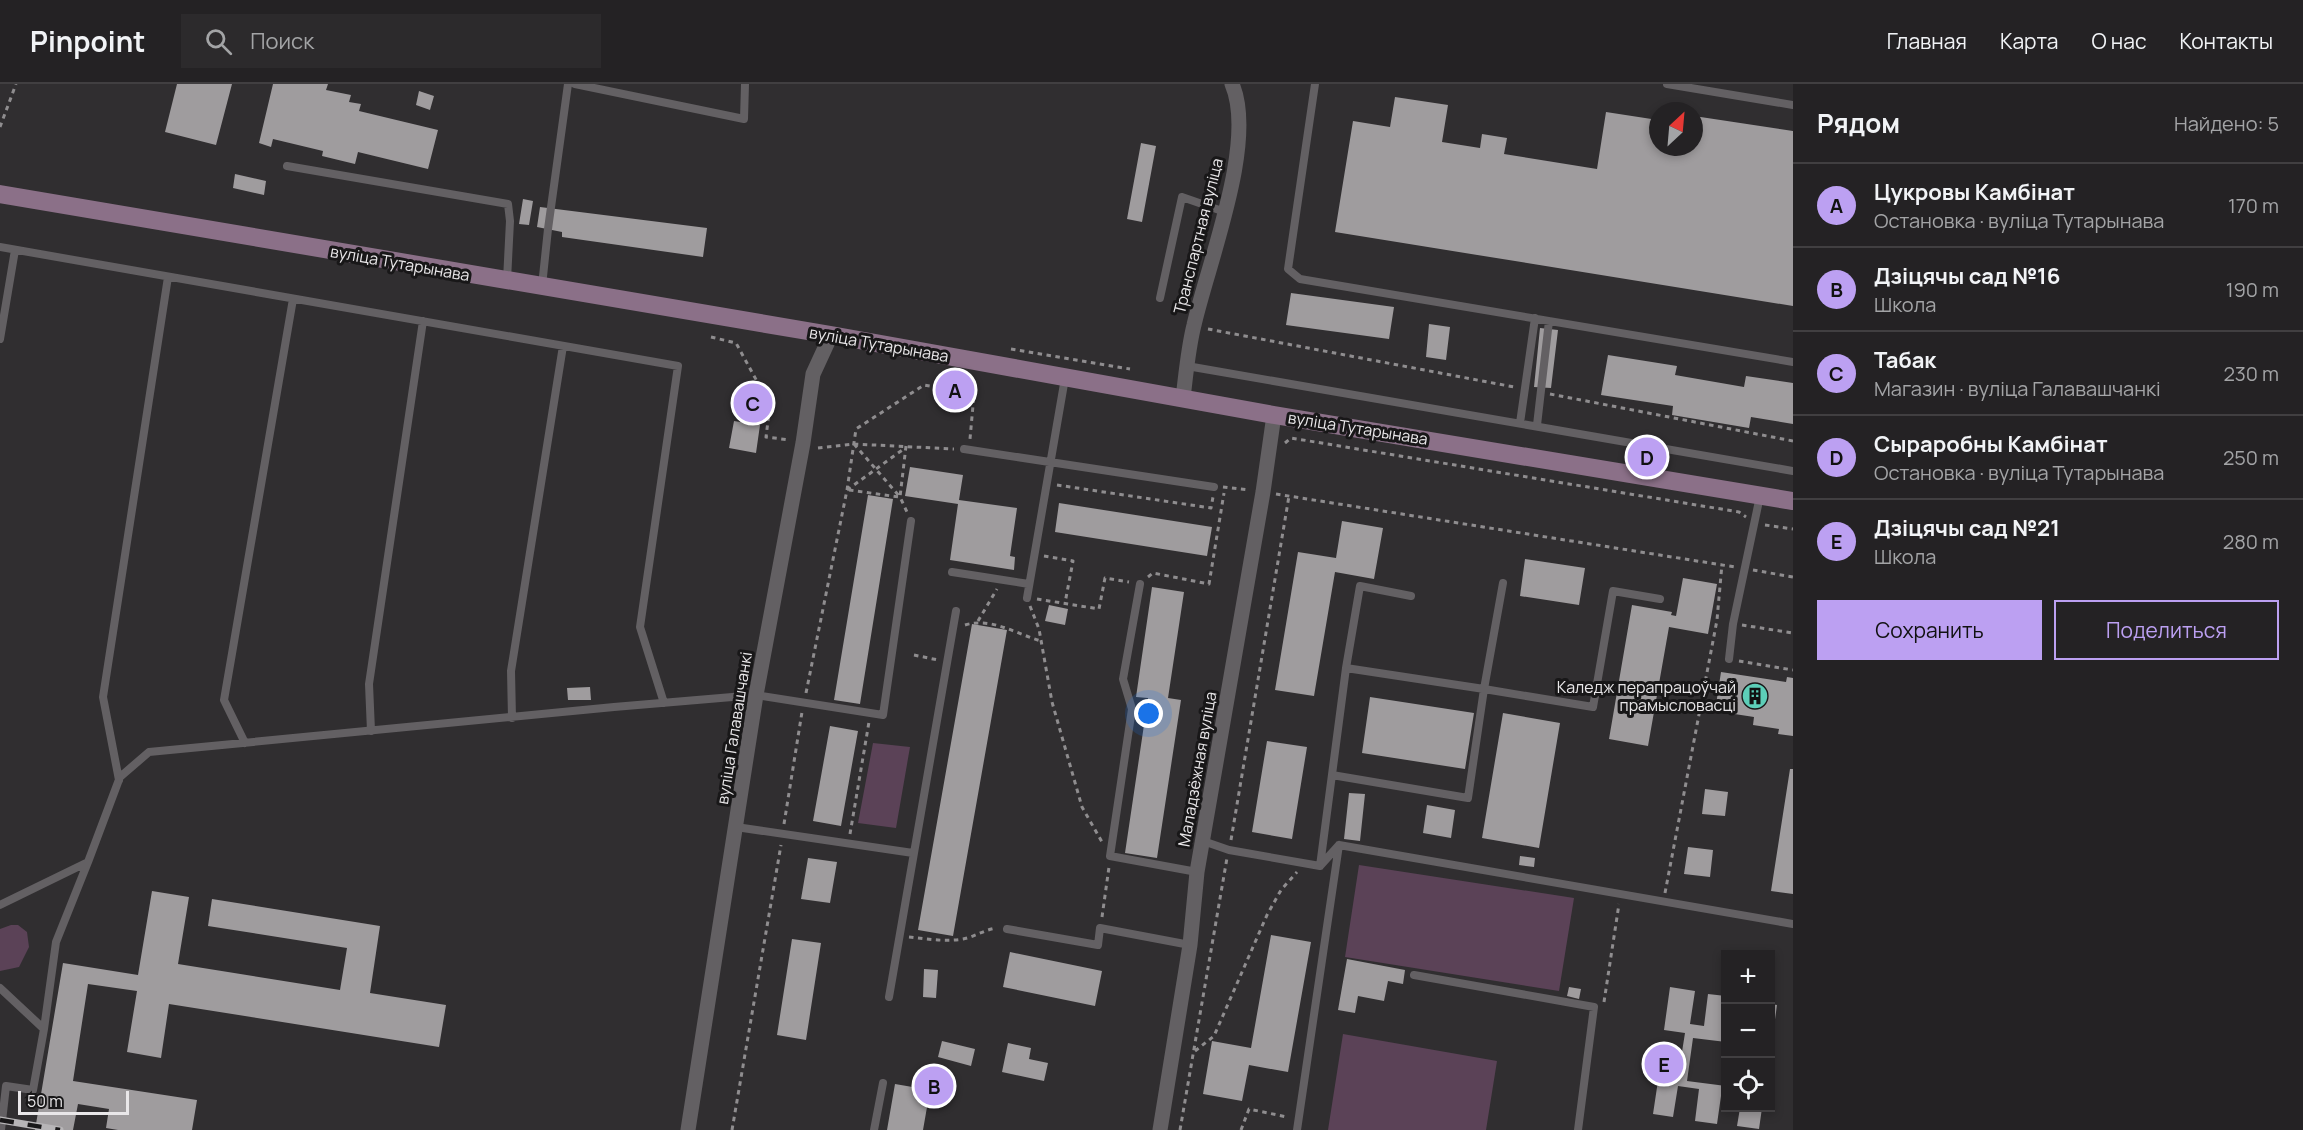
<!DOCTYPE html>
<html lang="ru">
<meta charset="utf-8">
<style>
body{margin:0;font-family:Manrope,sans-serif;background:#2c2a2c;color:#f1f3f6}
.controls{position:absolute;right:18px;bottom:18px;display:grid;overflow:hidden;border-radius:0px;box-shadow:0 3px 9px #0003}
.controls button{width:54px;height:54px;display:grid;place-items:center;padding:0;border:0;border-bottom:2px solid #413f41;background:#242224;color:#f1f3f6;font:30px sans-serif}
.compass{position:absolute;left:1649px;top:18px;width:54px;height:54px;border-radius:50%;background:#242224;box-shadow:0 3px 9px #0003;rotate:26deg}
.scale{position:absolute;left:18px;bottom:15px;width:111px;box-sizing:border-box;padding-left:6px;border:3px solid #e9e7e9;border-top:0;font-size:16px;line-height:21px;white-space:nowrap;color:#e9e7e9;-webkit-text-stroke:4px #181718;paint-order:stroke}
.you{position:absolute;left:1149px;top:630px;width:21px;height:21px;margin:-15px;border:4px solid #fff;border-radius:50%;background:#1a73e8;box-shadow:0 0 0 9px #1a73e833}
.badge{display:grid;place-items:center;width:39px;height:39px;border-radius:50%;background:#bca0f2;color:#111;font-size:20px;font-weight:700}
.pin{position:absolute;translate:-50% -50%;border:3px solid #fff;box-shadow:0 2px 6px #0006}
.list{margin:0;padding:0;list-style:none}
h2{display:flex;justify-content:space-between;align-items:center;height:78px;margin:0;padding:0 24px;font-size:26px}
h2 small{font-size:20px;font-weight:400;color:#a3a4a6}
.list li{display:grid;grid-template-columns:39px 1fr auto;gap:18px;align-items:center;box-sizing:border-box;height:84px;padding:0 24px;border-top:2px solid #413f41}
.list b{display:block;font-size:22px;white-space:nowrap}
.list p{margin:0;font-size:20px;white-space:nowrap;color:#a3a4a6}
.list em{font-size:20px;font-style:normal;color:#a3a4a6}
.actions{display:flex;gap:12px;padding:18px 24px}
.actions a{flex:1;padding:14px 0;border:2px solid #bca0f2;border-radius:0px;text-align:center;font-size:21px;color:#bca0f2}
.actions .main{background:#bca0f2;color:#111}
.icon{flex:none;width:33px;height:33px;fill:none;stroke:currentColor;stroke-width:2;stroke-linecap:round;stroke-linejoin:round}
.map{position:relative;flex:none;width:1793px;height:1046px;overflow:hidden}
header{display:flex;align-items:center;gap:36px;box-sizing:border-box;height:84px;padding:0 30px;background:#242224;border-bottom:2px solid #413f41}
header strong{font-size:28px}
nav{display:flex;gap:33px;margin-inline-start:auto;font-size:21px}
.search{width:420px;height:54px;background:#2c2a2c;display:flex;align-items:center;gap:15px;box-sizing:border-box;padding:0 21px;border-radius:0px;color:#a3a4a6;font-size:22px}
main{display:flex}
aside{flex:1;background:#242224}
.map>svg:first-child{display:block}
.green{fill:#5b4257}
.building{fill:#9f9c9e}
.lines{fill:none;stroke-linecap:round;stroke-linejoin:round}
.path{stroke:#8f8d8f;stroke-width:3;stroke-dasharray:4.5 4.5;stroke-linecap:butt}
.lane{stroke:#636063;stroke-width:8}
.street{stroke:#636063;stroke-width:15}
.secondary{stroke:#8b7088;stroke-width:18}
.rail-casing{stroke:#b7b5b7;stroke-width:7}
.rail{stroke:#181718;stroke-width:4.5;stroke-dasharray:14;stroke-linecap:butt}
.labels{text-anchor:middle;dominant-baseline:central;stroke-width:6;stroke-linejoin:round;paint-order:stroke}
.street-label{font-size:16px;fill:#e9e7e9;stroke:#181718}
.poi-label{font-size:16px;fill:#e9e7e9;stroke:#181718;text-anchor:end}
</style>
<header>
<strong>Pinpoint</strong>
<div class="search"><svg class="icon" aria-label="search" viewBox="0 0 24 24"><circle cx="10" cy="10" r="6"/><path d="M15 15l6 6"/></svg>Поиск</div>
<nav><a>Главная</a><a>Карта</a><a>О нас</a><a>Контакты</a></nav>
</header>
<main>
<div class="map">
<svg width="1793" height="1046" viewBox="0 0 1793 1046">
<rect width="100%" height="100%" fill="#302e30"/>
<path class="green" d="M 873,659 L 910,663 L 896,744 L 858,739 Z
M 1359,781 L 1574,814 L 1559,907 L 1345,873 Z
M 11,841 L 18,841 L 27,848 L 29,863 L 19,883 L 0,887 L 0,845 Z
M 1343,950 L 1497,977 L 1486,1046 L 1328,1046 Z"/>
<path class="building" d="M 177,0 L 232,0 L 216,61 L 165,48 Z
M 273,0 L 328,0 L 326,6 L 351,11 L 349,18 L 361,20 L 359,27 L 438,46 L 428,85 L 358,68 L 355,80 L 322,72 L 323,67 L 273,55 L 271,63 L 259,59 Z
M 419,7 L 434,12 L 430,26 L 416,21 Z
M 1395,13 L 1448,21 L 1442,58 L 1480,64 L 1482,50 L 1507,54 L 1504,70 L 1597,85 L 1606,28 L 1658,36 L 1658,63 L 1694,63 L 1694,32 L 1793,47 L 1793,222 L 1335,148 L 1353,37 L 1390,43 Z
M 1141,59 L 1156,62 L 1142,138 L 1127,135 Z
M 235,90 L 266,97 L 264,111 L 233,104 Z
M 523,115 L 533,117 L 529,141 L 519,140 Z
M 540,123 L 707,144 L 703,173 L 562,153 L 562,148 L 537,143 Z
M 1291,209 L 1394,223 L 1389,255 L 1286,241 Z
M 1429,240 L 1450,243 L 1446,276 L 1426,273 Z
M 1540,244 L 1558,246 L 1551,304 L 1534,303 Z
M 1608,271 L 1677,282 L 1675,291 L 1744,303 L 1746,292 L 1793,299 L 1793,340 L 1751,333 L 1749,344 L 1672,331 L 1673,322 L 1601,311 Z
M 747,312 L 761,314 L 760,326 L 746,324 Z
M 734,337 L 760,341 L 756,369 L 729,364 Z
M 910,383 L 963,391 L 959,416 L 1017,424 L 1010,472 L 1015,473 L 1014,486 L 950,476 L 958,420 L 905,412 Z
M 868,411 L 893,415 L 860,620 L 834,616 Z
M 1059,419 L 1212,443 L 1207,472 L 1055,448 Z
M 1342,437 L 1383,444 L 1374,495 L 1335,488 L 1314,612 L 1275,606 L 1298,468 L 1336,474 Z
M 1525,475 L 1585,484 L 1579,521 L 1520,512 Z
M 1683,494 L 1717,500 L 1708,550 L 1669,543 L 1648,662 L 1609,655 L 1632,521 L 1672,528 L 1671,531 L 1676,532 Z
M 1152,503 L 1184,508 L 1168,614 L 1181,616 L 1157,774 L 1125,769 L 1148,614 L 1136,613 Z
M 1049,521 L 1068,525 L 1065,541 L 1045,537 Z
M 972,540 L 1007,546 L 953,852 L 918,846 Z
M 1721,588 L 1786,598 L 1787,593 L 1793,594 L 1793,652 L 1778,650 L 1779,645 L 1753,641 L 1754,633 L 1715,627 Z
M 590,603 L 591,616 L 568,616 L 567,604 Z
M 1370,613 L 1474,629 L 1465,685 L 1362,669 Z
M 1503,629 L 1560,639 L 1539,764 L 1482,754 Z
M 830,642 L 858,647 L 841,742 L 813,737 Z
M 1267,657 L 1307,663 L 1292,755 L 1252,748 Z
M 1790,685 L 1793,685 L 1793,810 L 1771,807 Z
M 1705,705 L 1728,708 L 1725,732 L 1702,730 Z
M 1349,709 L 1365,710 L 1360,757 L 1344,755 Z
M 1427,721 L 1455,726 L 1451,754 L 1423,749 Z
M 1688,763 L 1713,766 L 1710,793 L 1684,790 Z
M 1520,772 L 1535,774 L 1534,783 L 1519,781 Z
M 808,774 L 837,778 L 830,819 L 801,815 Z
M 152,807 L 189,813 L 178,880 L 340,906 L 347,864 L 208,842 L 212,815 L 380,842 L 370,909 L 446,921 L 439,963 L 169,920 L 161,974 L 127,968 L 137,907 L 88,900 L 73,997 L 197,1016 L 192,1046 L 118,1046 L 106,1044 L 109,1025 L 78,1020 L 73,1046 L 35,1046 L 63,879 L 138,891 Z
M 1271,851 L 1311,858 L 1288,988 L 1249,981 L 1242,1017 L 1203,1010 L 1212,957 L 1251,964 Z
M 792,855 L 821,859 L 806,956 L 777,951 Z
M 1010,868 L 1102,887 L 1095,922 L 1003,903 Z
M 1347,875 L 1405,886 L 1403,900 L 1388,897 L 1384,917 L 1358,912 L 1355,929 L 1338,926 Z
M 924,885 L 938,886 L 936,914 L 923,913 Z
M 1569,903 L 1581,905 L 1579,915 L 1567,912 Z
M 1670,903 L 1695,907 L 1690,940 L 1704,942 L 1708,910 L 1726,912 L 1726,958 L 1693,954 L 1687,997 L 1726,1002 L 1726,1013 L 1721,1012 L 1717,1040 L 1695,1037 L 1699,1005 L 1678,1002 L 1673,1033 L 1653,1030 L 1659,990 L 1678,993 L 1685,949 L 1664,946 Z
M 1770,920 L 1777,921 L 1772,957 L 1770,956 Z
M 942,957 L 975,965 L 971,982 L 938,973 Z
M 1008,959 L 1031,964 L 1029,975 L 1048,979 L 1044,997 L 1002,988 Z
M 895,1000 L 930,1006 L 923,1046 L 887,1046 Z
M 1740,1024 L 1762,1024 L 1759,1045 L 1737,1042 Z"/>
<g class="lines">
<path class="path" d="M 0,43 L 16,0
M 1208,245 L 1514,303
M 711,253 L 736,259 L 770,321 L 766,353 L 790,356
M 1011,265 L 1130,285
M 1550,310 L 1793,357
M 1285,359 L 1291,354 L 1739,428 L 1746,433
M 854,360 L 900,413
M 906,362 L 900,413 L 907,428
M 818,364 L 854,360 L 954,365
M 1057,401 L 1211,424 L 1213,413
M 1223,403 L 1249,406
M 847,406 L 905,364
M 849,406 L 899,413
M 1276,410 L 1735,483
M 1765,441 L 1793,445
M 1044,472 L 1073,477 L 1065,519
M 1753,486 L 1793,493
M 1148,493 L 1153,489 L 1209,500 L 1224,409
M 1037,515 L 1099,525 L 1105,494 L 1129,498
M 1030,522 L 1039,545 L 1052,618 L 1082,723 L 1102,758
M 978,537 L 997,505
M 965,541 C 992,533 1016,550 1041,557
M 1742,541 L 1793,549
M 914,571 L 938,576
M 1739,577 L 1793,586
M 806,609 L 847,406 L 856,345 L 924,301 L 974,310 L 970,355
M 784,740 L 802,628
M 850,750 L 869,638
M 1231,756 L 1289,412
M 1665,809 L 1717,536 L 1722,480
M 1102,833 L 1109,783
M 909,853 C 927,855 945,858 963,855 C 974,853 984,846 996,844
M 1604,918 L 1619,820
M 1195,967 L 1214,952 L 1267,831 L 1281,806 L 1297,788
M 732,1046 L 781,761
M 1180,1046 L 1227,774
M 1241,1046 L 1249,1025 L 1287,1033"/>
<path class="lane" d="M 575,0 L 744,35 L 745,0
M 1315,0 L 1288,185 L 1300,195 L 1793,278
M 1667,0 L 1793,21
M 287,82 L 508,120 L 510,137 L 507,196
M 0,163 L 678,282 L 640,543 L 664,619
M 542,202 L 548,145 L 568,0
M 1160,214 L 1182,113 L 1225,128
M 0,255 L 15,166
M 1187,282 L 1793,387
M 1520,339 L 1535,234
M 1537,341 L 1549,237
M 964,365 L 1214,403
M 952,488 L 1029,500
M 1140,500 L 1123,595 L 1132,625 L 1110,772 L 1197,788
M 1027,514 L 1065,294
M 1729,575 L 1733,540 L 1760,412
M 1346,584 L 1484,605 L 1503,499
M 512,634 L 511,587 L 563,262
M 371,647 L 369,600 L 423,237
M 245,659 L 224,616 L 293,215
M 1332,691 L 1468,714 L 1484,605 L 1593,623 L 1613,507 L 1660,515
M 119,696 L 103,613 L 168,193
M 736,743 L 913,769
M 1203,757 L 1229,766 L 1320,782 L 1339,761
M 1339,761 L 1793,840
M 1320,782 L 1346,584 L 1360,502 L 1411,512
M 0,821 L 88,778 L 120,693 L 149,668 L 614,623 L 756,611 L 883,631 L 911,437
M 1007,845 L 1098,861 L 1100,844 L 1190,861
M 1414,891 L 1594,923 L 1578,1046
M 0,904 L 44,945 L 33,1006 L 6,1002 L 1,1046
M 889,913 L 956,527
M 44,945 L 56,858 L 88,778
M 874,1046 L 883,999
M 1297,1046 L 1339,761"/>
<path class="street" d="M 1183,314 C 1186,290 1188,265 1194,241 C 1208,179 1257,58 1232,0
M 688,1046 L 756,611 L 803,359 L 813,290 L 831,251
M 1160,1046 L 1190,861 L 1197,788 L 1263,408 L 1274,331"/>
<path class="secondary" d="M 0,110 L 831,251 L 1274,331 L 1793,417"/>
<defs>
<path id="rail" d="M 0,1036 L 60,1046"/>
</defs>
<use href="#rail" class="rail-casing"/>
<use href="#rail" class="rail"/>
</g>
<defs>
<symbol id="building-disc" viewBox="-11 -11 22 22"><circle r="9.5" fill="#5dceb8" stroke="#181718"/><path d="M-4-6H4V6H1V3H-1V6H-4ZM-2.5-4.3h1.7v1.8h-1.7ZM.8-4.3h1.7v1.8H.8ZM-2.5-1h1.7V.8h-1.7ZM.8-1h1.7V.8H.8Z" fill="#111"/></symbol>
</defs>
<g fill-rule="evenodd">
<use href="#building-disc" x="1740" y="597" width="30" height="30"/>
</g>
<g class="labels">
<g class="street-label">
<text transform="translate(1198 152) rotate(-76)">Транспартная вуліца</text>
<text transform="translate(400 179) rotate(10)">вуліца Тутарынава</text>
<text transform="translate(879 260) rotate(10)">вуліца Тутарынава</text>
<text transform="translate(1358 344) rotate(9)">вуліца Тутарынава</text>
<text transform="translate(734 644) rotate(-81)">вуліца Галавашчанкі</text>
<text transform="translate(1197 685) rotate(-80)">Маладзёжная вуліца</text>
</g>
<g class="poi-label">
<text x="1736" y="603">Каледж перапрацоўчай<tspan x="1736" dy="18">прамысловасці</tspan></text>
</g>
</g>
</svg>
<div class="controls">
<button>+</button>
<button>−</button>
<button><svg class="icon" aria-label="locate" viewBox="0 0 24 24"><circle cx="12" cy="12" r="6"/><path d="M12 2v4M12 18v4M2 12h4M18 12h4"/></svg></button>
</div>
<svg class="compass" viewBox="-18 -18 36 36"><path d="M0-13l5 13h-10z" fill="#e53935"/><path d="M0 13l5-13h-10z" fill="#a3a4a6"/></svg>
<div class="scale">50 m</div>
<div class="you"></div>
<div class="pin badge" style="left:955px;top:306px">A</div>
<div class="pin badge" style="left:934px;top:1002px">B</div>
<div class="pin badge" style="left:753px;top:319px">C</div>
<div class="pin badge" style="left:1647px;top:373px">D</div>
<div class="pin badge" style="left:1664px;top:980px">E</div>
</div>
<aside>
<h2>Рядом<small>Найдено: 5</small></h2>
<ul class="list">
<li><span class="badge">A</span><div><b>Цукровы Камбінат</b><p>Остановка · вуліца Тутарынава</p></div><em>170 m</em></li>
<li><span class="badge">B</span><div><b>Дзіцячы сад №16</b><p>Школа</p></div><em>190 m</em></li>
<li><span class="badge">C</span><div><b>Табак</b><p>Магазин · вуліца Галавашчанкі</p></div><em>230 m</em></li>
<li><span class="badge">D</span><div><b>Сыраробны Камбінат</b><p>Остановка · вуліца Тутарынава</p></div><em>250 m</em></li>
<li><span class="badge">E</span><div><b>Дзіцячы сад №21</b><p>Школа</p></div><em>280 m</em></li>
</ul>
<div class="actions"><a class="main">Сохранить</a><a>Поделиться</a></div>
</aside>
</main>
